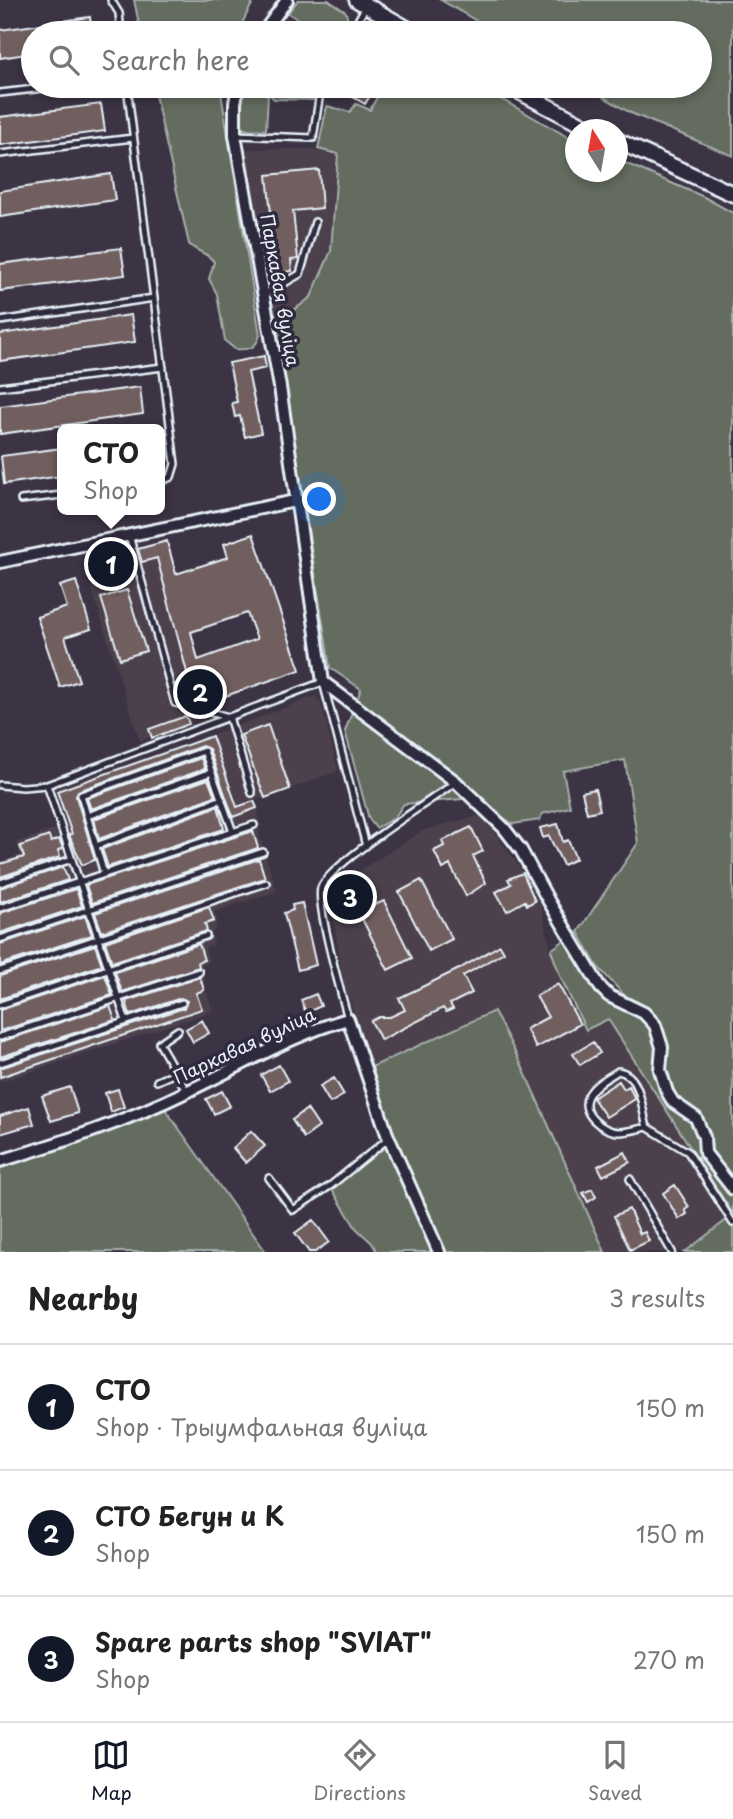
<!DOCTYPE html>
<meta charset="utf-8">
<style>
body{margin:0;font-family:"Playpen Sans",sans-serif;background:#f2f2f2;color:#222}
.compass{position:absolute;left:565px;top:119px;width:63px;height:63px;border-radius:50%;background:#fff;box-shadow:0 4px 10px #0003;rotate:349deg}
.you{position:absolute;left:320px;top:500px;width:24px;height:24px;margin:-18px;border:5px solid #fff;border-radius:50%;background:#1a73e8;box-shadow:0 0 0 10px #1a73e833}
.badge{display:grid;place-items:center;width:46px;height:46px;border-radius:50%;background:#111827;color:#fff;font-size:23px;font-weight:700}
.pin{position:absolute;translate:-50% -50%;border:4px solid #fff;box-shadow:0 2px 7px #0006}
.popup{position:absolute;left:57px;top:424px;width:108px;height:91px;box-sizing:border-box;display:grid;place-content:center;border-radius:10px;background:#fff;filter:drop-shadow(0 2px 5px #0005);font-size:23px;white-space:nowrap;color:#767676}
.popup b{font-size:26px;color:#222}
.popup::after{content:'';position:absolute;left:50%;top:100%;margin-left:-14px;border:14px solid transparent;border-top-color:#fff}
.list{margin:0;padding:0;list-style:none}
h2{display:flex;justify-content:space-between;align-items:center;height:91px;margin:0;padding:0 28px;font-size:30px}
h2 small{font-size:23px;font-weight:400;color:#767676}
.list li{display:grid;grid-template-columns:46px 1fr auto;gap:21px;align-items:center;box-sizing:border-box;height:126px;padding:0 28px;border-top:2px solid #e0e0e0}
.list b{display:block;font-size:26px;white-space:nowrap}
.list p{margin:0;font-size:23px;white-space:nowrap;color:#767676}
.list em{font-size:23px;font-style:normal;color:#767676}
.icon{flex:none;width:38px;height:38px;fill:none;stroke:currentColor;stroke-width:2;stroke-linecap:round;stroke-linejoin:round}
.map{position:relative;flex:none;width:733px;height:1252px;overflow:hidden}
.search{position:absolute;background:#fff;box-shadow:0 4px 10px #0003;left:21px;right:21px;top:21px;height:77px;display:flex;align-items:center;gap:18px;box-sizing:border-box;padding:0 24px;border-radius:38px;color:#767676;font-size:26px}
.sheet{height:469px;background:#fff}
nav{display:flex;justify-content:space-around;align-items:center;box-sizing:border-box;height:98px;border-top:2px solid #e0e0e0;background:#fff;font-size:19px;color:#767676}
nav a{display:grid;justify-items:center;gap:4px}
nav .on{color:#111827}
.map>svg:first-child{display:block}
.built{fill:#4c414c}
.green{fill:#646c5f;stroke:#a6aeac;stroke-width:2}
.building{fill:#715e5e;stroke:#e8f1f8;stroke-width:2;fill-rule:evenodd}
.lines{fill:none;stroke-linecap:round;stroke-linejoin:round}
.service-casing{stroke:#e8f1f8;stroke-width:10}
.minor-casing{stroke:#e8f1f8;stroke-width:16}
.secondary-casing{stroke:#e8f1f8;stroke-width:19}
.service{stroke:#2f2a3d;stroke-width:5}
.minor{stroke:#2f2a3d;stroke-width:10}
.secondary{stroke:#2f2a3d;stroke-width:14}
.labels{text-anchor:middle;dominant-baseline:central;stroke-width:7;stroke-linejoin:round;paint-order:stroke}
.street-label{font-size:18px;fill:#e8f1f8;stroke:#2f2a3d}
</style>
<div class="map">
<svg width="733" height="1252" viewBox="0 0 733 1252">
<rect width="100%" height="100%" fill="#3c3444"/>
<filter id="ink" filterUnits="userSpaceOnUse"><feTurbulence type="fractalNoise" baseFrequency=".0143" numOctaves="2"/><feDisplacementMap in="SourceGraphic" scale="14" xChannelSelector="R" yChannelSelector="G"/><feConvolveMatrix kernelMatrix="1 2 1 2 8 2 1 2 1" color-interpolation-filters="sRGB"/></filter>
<g filter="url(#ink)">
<path class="built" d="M 246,149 L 318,149 L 338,154 L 331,251 L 311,297 L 294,310 L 271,314 Z
M 167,540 L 213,715 L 140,741 L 83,562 Z
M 315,696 L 321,703 L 338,771 L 266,798 L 255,799 L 258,810 L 259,835 L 277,891 L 214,912 L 217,921 L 215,931 L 211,933 L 214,944 L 205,947 L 209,962 L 201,966 L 205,981 L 203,983 L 213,1011 L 0,1082 L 0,862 L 20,855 L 17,842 L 67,825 L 55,789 L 213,735 Z
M 482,815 L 523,872 L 541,907 L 551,950 L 561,978 L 585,1029 L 608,1018 L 733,1214 L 685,1252 L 605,1252 L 522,1066 L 494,1012 L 371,1067 L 343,979 L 329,890 L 424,830 Z"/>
<path class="green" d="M 134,0 L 254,0 L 237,33 L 141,33 Z
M 298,0 L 328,0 L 346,12 L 348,22 L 341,33 L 320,33 L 288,13 Z
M 441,0 L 733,0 L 733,156 L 631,113 L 585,86 L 700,86 L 700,33 L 497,33 Z
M 153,86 L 220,86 L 260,335 C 256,349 248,350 235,349 L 225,341 L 217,294 L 209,279 L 214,262 C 209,253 196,252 189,244 Z
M 243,86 L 254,86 L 268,96 L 266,130 L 244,129 L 241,126 Z
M 309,86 L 316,86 L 314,100 L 274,99 L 271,96 L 271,92 L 280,96 L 308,97 Z
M 383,86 L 478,86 L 575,141 L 576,172 L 618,172 L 618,160 L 704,197 L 733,213 L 733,1178 L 712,1153 L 710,1135 L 701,1114 L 687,1106 L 673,1093 L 666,1076 L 667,1054 L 660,1024 L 647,1007 L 624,995 L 597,966 L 578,932 L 638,843 L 625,760 L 563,771 L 570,807 L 542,814 L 540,820 L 513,824 L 474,798 L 404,804 L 394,818 L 376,828 L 369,819 L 345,731 L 361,689 L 330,668 L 274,314 L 294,310 L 311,297 L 331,251 L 338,154 L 318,149 L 327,106 L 350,112 L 356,104 L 370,110 Z
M 570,936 L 600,987 L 655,1025 L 667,1092 L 696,1118 L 705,1153 L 733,1189 L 733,1214 L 608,1019 L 586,1030 L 561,978 L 551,950 Z
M 494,1011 L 522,1066 L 605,1252 L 377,1252 L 372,1243 L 356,1228 L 330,1186 L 389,1138 L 365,1070 Z
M 161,1103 L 266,1252 L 0,1252 L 0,1161 Z
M 733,1215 L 733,1252 L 685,1252 L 729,1218 Z"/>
<path class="building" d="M 90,17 L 92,33 L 33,33 L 33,53 L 0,58 L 0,30 Z
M 334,86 L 376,86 L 365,104 Z
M 101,104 L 105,131 L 0,145 L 0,117 Z
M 319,170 L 322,208 L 293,211 L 298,259 L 291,260 L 292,271 L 277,273 L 267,175 Z
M 111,174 L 115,200 L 0,217 L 0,191 Z
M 121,248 L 125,275 L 0,291 L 0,264 Z
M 131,315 L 135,342 L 0,361 L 0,334 Z
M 264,356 L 266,368 L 248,372 L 261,433 L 245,437 L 240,416 L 235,417 L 232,403 L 237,402 L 229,363 Z
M 140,387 L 143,414 L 0,434 L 0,406 Z
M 62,448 L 62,476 L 4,484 L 1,456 Z
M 253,534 L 300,670 L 214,700 L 195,703 L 157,558 L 142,562 L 138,549 L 167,541 L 176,574 L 228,557 L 224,544 ZM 247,613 L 257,639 L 198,660 L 191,632 Z
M 129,554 L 132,564 L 92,574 L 89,564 Z
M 76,581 L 91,629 L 65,637 L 79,681 L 60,687 L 37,617 L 67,607 L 60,586 Z
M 127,590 L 146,651 L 120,659 L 101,598 Z
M 186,716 L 189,724 L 152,738 L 149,729 Z
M 268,725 L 290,789 L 265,798 L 241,735 Z
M 212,736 L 237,807 L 254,801 L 257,808 L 233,817 L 209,749 L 202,746 L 78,791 L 76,796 L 95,860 L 82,865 L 69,835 L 72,834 L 57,791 Z
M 201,758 L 205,769 L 91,809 L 87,798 Z
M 208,779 L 215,796 L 99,839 L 94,819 Z
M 595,789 L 600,810 L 587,813 L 582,792 Z
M 218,806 L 224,829 L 108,867 L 102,849 Z
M 558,824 L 563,842 L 568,840 L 576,859 L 563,865 L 549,836 L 543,838 L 540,828 Z
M 471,827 L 483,851 L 473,856 L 486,883 L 466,896 L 450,865 L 443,869 L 434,851 L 444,846 L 442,841 Z
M 253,831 L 258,848 L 92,903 L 86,885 Z
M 49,836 L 51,842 L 59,839 L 63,848 L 58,850 L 60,857 L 0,877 L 0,864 L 24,857 L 20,846 Z
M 259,859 L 265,878 L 102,932 L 95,913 Z
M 63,867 L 68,880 L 0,902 L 0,888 Z
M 523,873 L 535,901 L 527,905 L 525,901 L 507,911 L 496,892 L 511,884 L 508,879 Z
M 421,880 L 452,939 L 429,951 L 399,892 Z
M 355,881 L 370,907 L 384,901 L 412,958 L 388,970 L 356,907 L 345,913 L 334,893 Z
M 76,889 L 82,906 L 0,933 L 0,913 Z
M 302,903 L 316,965 L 298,970 L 284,913 L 293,910 L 292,905 Z
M 209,907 L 214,921 L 205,924 L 207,931 L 112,962 L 105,942 Z
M 85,916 L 92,935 L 0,965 L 0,944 Z
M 199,944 L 204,960 L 198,962 L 199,967 L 122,992 L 115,972 Z
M 95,945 L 102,965 L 0,999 L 0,976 Z
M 500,945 L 504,952 L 463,976 L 472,993 L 450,1004 L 453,1009 L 446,1012 L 443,1008 L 381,1040 L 371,1021 L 379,1017 L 390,1017 L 405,1010 L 399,998 L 459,969 Z
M 105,975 L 112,995 L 0,1031 L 0,1010 Z
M 200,977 L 204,990 L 196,993 L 202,1009 L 0,1077 L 0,1068 L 184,1008 L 187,1001 L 181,998 L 130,1015 L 126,1001 Z
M 558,984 L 580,1024 L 536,1048 L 526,1029 L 548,1017 L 536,996 Z
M 316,994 L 321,1006 L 306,1013 L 301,1000 Z
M 110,1006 L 115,1020 L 0,1057 L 0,1042 Z
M 202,1020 L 209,1033 L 193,1042 L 186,1029 Z
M 593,1042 L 600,1053 L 580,1065 L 573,1054 Z
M 279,1065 L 288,1081 L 270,1091 L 261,1075 Z
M 334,1078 L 344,1095 L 330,1103 L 320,1086 Z
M 619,1081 L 624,1089 L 629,1086 L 635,1099 L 606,1117 L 593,1098 Z
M 70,1087 L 78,1113 L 51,1121 L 42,1096 Z
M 118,1089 L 124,1107 L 111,1112 L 105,1093 Z
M 222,1091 L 230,1106 L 214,1114 L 206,1099 Z
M 29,1107 L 34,1124 L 0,1134 L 0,1116 Z
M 307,1109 L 319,1127 L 304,1138 L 292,1120 Z
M 251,1131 L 265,1146 L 246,1163 L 233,1148 Z
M 625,1152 L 630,1162 L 603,1176 L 598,1166 Z
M 675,1185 L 689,1207 L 685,1210 L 687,1214 L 679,1219 L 663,1193 Z
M 592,1189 L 596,1197 L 588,1202 L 583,1193 Z
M 629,1209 L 640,1234 L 645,1232 L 649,1241 L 630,1250 L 614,1216 Z
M 313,1220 L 329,1242 L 315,1252 L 309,1252 L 295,1233 Z"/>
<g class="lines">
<defs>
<path id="service" d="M 111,0 L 119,13 L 121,33
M 295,33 L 298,28
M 351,33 L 366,6
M 127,86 L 175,464 L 171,477 L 160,482
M 0,93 L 61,86
M 235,135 L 313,138 L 321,86
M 0,154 L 133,138
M 264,295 L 300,274 L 315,222
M 0,321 L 154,298
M 0,387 L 163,367
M 21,500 L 62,495
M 129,535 L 175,703 L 229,717 L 252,793
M 0,785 L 23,787 L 47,785 L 323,682 L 366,846
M 47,785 L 126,1021
M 87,816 L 212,772
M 96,846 L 222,799
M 104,874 L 81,795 L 204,751 L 233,832
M 0,883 L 72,859
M 0,908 L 254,825
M 0,939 L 263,852
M 0,971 L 266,883
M 0,1005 L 206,936
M 348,1019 C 342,996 316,906 321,888 C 327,866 433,799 456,782
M 178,1030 L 159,1043 L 187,1092
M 0,1037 L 199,972
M 0,1063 L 182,1003
M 157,1081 L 175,1073
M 647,1127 C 641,1108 642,1075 618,1071 C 608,1078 594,1084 588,1096 C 579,1113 603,1132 619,1132 C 628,1132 638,1129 647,1127 L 688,1152 L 733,1223
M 269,1178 L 293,1210 L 330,1186 L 389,1138
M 630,1179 L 672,1252"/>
<path id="minor" d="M 263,33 L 287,0
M 238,86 L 235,103 L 235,135 L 280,387 L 323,682 L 456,782 L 504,828 L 521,850 L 548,900 L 600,987 L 609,996 L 644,1013 L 655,1025 L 662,1047 L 660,1070 L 667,1092 L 673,1102 L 696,1118 L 704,1137 L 705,1153 L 733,1189
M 0,562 L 295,501
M 0,1161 C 63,1142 127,1121 186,1092 C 240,1067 290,1035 348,1019 L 387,1134 L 439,1252"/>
<path id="secondary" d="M 357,0 L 415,33
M 509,86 L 592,130
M 618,141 L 733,194"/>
</defs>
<use href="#service" class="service-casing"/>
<use href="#minor" class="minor-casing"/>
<use href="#secondary" class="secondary-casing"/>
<use href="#service" class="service"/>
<use href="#minor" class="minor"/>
<use href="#secondary" class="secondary"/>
</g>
</g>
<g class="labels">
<g class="street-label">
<text transform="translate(281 290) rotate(80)">Паркавая вуліца</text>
<text transform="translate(244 1045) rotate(-25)">Паркавая вуліца</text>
</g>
</g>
</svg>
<svg class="compass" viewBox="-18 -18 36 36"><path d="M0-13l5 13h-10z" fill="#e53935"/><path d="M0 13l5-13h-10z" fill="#767676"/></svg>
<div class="you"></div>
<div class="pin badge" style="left:111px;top:564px">1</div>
<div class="popup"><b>СТО</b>Shop</div>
<div class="pin badge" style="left:200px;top:692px">2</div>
<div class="pin badge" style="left:350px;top:897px">3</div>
<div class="search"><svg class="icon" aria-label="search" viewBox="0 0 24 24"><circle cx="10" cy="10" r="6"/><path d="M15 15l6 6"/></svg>Search here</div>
</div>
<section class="sheet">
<h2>Nearby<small>3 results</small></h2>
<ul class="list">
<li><span class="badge">1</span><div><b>СТО</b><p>Shop · Трыумфальная вуліца</p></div><em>150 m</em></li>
<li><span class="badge">2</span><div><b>СТО Бегун и К</b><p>Shop</p></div><em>150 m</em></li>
<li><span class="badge">3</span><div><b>Spare parts shop &quot;SVIAT&quot;</b><p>Shop</p></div><em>270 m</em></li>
</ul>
</section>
<nav>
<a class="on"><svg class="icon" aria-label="map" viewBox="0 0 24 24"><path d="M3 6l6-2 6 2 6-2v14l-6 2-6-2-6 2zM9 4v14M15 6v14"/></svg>Map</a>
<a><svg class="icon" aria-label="directions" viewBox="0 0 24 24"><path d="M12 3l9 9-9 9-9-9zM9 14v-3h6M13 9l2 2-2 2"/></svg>Directions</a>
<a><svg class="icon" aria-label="saved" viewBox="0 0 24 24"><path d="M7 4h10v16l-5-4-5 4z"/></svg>Saved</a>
</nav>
